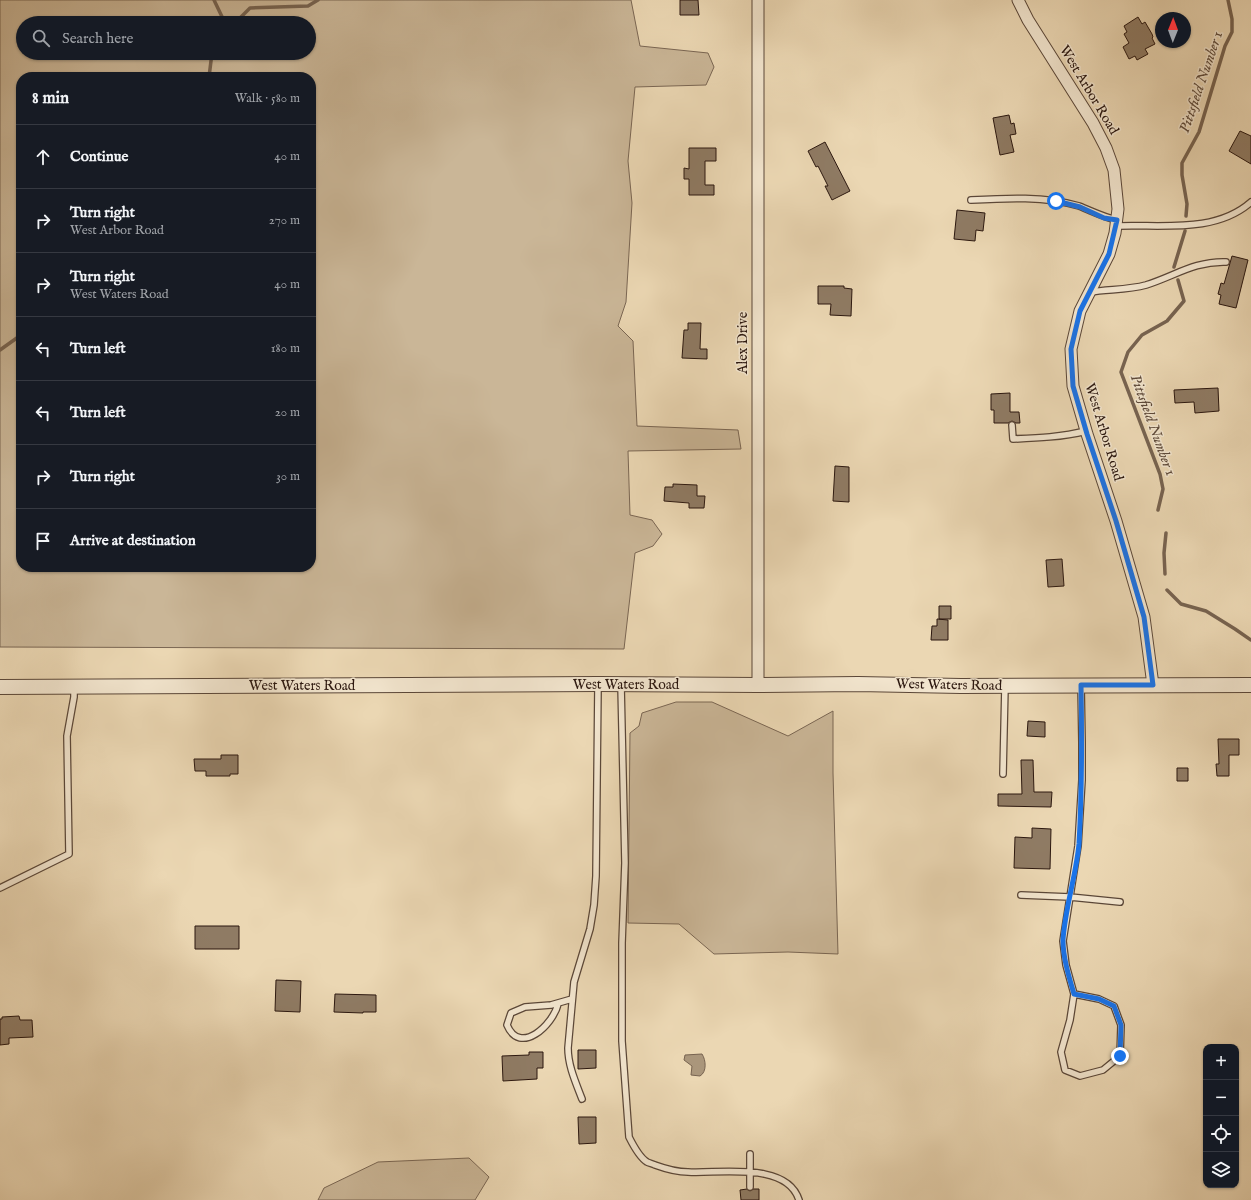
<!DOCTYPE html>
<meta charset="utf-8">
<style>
body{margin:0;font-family:"IM FELL English",serif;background:#20242c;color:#f1f3f6}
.controls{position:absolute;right:12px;bottom:12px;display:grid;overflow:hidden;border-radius:8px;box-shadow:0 1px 3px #0004}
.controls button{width:36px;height:36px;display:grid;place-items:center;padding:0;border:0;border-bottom:1px solid #363941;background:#171b24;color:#f1f3f6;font:20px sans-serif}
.compass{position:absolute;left:1155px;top:12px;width:36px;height:36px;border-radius:50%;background:#171b24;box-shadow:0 1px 3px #0004;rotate:1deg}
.stop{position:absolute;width:12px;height:12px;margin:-9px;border:3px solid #1a73e8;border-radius:50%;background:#fff}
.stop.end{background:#1a73e8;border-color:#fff;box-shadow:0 1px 4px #0008}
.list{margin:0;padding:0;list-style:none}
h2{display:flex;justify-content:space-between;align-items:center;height:52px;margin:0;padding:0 16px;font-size:17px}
h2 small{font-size:13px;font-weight:400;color:#9ea1a6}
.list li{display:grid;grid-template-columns:26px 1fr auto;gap:12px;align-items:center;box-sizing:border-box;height:64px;padding:0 16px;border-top:1px solid #363941}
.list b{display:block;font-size:15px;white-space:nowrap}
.list p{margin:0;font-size:13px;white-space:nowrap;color:#9ea1a6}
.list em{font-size:13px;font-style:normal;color:#9ea1a6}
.icon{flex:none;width:22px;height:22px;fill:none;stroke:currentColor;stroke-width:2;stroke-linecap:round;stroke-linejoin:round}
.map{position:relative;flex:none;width:1251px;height:1200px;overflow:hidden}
.search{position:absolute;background:#171b24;box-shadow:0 1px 3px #0004;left:16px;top:16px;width:300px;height:44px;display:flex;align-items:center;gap:10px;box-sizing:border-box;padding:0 14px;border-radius:22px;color:#9ea1a6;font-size:15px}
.panel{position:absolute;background:#171b24;box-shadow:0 1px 3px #0004;left:16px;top:72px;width:300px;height:500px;border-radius:16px}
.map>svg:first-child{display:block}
.green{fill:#cab697;stroke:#7a6653;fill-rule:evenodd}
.water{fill:#aa967b;stroke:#776350}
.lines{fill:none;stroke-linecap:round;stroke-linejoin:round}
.stream{stroke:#776350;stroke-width:3.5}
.building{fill:#8f7b64;stroke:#2b170f}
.service-casing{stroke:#5b4738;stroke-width:8}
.minor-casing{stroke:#5b4738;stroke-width:13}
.tertiary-casing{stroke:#5b4738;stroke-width:16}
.service{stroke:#f2e5ce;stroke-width:5.5}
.minor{stroke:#f2e5ce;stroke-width:11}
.tertiary{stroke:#f2e5ce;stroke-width:14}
.route{stroke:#1a73e8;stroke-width:5}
.labels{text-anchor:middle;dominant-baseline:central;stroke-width:3;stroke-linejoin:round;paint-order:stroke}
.street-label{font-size:14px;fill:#2b170f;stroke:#f2e5ce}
.water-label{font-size:15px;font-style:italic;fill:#5e4a3a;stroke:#f2e5ce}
</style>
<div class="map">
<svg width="1251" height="1200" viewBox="0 0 1251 1200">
<rect width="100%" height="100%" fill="#ebd7b3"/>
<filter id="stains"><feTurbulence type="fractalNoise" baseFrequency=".005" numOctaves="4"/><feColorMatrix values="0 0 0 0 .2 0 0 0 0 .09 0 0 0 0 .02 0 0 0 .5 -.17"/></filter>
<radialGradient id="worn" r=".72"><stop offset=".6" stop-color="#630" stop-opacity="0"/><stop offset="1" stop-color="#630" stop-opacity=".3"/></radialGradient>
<path class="green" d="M 0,0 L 631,0 L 640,46 L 708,53 L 714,67 L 706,85 L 635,87 L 628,161 L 632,203 L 626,302 L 618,326 L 633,341 L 637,426 L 738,430 L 741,449 L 628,451 L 630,515 L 652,520 L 662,534 L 653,546 L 635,553 L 624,649 L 0,647 ZM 23,23 L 309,23 L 309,53 L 23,53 ZM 21,77 L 311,77 L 311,567 L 21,567 Z
M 676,702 L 712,702 L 788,736 L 833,711 L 833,773 L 838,954 L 788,952 L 714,954 L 679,924 L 628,923 L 630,733 L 639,726 L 642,713 Z
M 469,1158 L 489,1177 L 475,1200 L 318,1200 L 324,1188 L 378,1162 Z"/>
<path class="water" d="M 702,1054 C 706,1060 707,1072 700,1076 L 691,1075 L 692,1066 L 684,1060 L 685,1055 Z"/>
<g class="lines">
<path class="stream" d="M 214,0 L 225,23
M 235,23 L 250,8 L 308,6 L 318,0
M 209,77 L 212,53
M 1186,216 L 1187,204 L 1182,175 L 1182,163 L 1199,132 L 1225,46 L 1232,32 L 1232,19 L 1228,0
M 1174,267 L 1185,231
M 0,350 L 21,335
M 1158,510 L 1163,489 L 1160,474 L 1121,372 L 1128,352 L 1142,335 L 1167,321 L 1184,301 L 1178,280
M 1165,574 L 1164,553 L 1166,533
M 1167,590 L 1181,604 L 1206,611 L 1235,629 L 1251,640"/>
</g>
<path class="building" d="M 680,0 L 698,0 L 699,15 L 680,15 Z
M 1138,17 L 1142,24 L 1145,22 L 1152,34 L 1153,37 L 1152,38 L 1155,44 L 1145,49 L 1148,54 L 1137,60 L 1135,56 L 1129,59 L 1123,47 L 1129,43 L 1124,34 L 1127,32 L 1124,26 Z
M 1009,115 L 1011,124 L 1014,123 L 1016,134 L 1010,135 L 1014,152 L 1000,155 L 993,118 Z
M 1240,131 L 1251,136 L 1251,164 L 1229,151 Z
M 825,142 L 850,191 L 832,200 L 825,186 L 828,186 L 818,166 L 816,167 L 808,151 Z
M 689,148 L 716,148 L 716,161 L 705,161 L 705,185 L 714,185 L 714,195 L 689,195 L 689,179 L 684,179 L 684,168 L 689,169 Z
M 957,210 L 985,213 L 983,231 L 976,230 L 975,241 L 954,239 Z
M 1232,256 L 1248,260 L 1236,308 L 1219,304 L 1221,295 L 1218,294 L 1221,283 L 1224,284 Z
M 818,286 L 844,286 L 844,288 L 852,289 L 851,316 L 830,315 L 831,304 L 818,304 Z
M 688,323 L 701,323 L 700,349 L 707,349 L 707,359 L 682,358 L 684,330 L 688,330 Z
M 1218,388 L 1219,411 L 1195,413 L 1194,402 L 1175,403 L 1174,390 Z
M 1010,393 L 1010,412 L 1019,412 L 1020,423 L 1016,423 L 1012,421 L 1008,423 L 994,423 L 994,410 L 991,410 L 991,394 Z
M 835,466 L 849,467 L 849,502 L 833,501 Z
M 673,484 L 697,485 L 697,496 L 705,496 L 704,508 L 689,508 L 689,503 L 664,501 L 665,487 L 673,487 Z
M 1062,559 L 1064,586 L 1048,587 L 1046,560 Z
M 939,606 L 951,606 L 951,619 L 939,619 Z
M 937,619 L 948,620 L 948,640 L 931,640 L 932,626 L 937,626 Z
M 1028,721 L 1045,722 L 1045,737 L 1027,736 Z
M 1218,739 L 1239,739 L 1239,755 L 1229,755 L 1229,776 L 1217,776 L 1216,764 L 1219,764 Z
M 221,755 L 238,755 L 238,774 L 230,774 L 230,776 L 206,776 L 206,771 L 195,771 L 194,759 L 221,759 Z
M 1021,760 L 1033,760 L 1034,792 L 1052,792 L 1051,807 L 998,806 L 998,794 L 1022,794 Z
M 1177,768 L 1188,768 L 1188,781 L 1177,781 Z
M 1032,828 L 1051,829 L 1050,869 L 1014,868 L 1015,837 L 1032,838 Z
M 195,926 L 239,926 L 239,949 L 195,949 Z
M 276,980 L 301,981 L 300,1012 L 275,1011 Z
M 335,994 L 376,995 L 376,1012 L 363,1012 L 363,1013 L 334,1012 Z
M 19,1016 L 20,1020 L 32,1020 L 33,1037 L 9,1038 L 9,1044 L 0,1045 L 0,1019 L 2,1019 L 2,1017 Z
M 578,1050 L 596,1050 L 596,1068 L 578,1069 Z
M 529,1052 L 543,1052 L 543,1068 L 537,1068 L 537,1079 L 503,1081 L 502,1056 L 529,1055 Z
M 578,1117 L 596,1117 L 596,1143 L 579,1144 Z
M 747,1189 L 750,1191 L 753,1189 L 759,1189 L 759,1200 L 741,1200 L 740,1190 Z"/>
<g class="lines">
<defs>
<path id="service" d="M 971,200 C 1006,198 1045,196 1079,206 C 1092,211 1103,217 1117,220
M 1116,226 C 1160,224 1215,234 1251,202
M 1090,292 C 1109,289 1128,290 1146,285 C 1175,276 1194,261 1226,262
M 1012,425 L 1013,439 C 1038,438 1062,437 1086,431
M 621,685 L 625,863 L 622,943 L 622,1041 L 629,1137 C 633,1145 639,1157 647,1162 C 649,1163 653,1164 655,1165 C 666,1169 676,1172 688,1172 C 719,1174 787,1161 799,1200
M 1003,774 L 1005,686
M 0,888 L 69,854 L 67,736 L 74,697 L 74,687
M 1021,895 L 1070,897 L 1120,902
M 1074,994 L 1099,999 L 1114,1006 L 1121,1025 L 1120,1056 L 1103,1070 L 1080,1076 L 1065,1070 L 1061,1052 L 1070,1020 L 1074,994 L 1066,965 L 1063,941 L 1078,846 L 1082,780 L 1082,742 L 1081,685
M 558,1004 C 553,1025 520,1056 507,1025 L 511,1013 L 525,1007 L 551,1005 L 572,999
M 582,1099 C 576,1083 568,1066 568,1048 L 574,982 L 590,929 L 594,905 L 596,876 L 598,685
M 750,1154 L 750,1187"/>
<path id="minor" d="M 758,0 L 758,685
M 1018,0 L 1028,20 L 1093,123 L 1106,148 L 1114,170 L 1118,209 L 1115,233 L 1109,254 L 1080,311 L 1071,349 L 1073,386 L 1087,434 L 1116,521 L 1144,617 L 1153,685"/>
<path id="tertiary" d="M 0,687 L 598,684 L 758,685 L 858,684 L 961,686 L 1251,685"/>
</defs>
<use href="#service" class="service-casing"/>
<use href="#minor" class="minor-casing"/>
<use href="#tertiary" class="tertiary-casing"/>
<use href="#service" class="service"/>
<use href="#minor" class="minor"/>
<use href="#tertiary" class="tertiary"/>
</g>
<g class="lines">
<path class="route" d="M 1056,201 L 1080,207 L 1104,218 L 1117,220 L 1109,254 L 1080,311 L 1071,349 L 1073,386 L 1087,434 L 1116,521 L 1144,617 L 1153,685 L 1081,685 C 1082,738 1082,791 1079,844 C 1076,876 1065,908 1063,940 C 1063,958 1069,977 1074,994 L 1099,999 L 1114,1006 L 1121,1025 L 1120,1056"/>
</g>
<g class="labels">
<g class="street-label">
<text transform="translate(1089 90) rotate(59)">West Arbor Road</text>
<text transform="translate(743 343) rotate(-90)">Alex Drive</text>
<text transform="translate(1104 432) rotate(73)">West Arbor Road</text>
<text x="626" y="685">West Waters Road</text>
<text transform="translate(949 685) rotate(1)">West Waters Road</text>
<text x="302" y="686">West Waters Road</text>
</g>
<g class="water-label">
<text transform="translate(1201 82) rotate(-71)">Pittsfield Number 1</text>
<text transform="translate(1153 425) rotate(70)">Pittsfield Number 1</text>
</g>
</g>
<rect width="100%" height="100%" filter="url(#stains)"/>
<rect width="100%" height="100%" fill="url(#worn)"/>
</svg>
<div class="controls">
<button>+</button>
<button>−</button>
<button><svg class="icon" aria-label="locate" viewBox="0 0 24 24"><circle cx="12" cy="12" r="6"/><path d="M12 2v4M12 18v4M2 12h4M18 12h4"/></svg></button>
<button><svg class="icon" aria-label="layers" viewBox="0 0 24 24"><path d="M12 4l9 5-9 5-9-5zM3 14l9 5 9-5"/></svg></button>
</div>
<svg class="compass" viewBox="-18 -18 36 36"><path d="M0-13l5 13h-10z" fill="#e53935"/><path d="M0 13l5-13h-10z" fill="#9ea1a6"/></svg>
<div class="stop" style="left:1056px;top:201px"></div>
<div class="stop end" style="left:1120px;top:1056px"></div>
<div class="search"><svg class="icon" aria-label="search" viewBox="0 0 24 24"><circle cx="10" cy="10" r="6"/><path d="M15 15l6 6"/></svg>Search here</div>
<section class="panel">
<h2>8 min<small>Walk · 580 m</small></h2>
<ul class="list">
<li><svg class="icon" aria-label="ahead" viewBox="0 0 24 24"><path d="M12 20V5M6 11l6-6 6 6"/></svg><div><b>Continue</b></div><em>40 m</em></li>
<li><svg class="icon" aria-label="right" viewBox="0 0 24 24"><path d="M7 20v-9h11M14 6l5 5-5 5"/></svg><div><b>Turn right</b><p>West Arbor Road</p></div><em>270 m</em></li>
<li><svg class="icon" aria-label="right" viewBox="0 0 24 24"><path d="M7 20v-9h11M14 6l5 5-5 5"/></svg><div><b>Turn right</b><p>West Waters Road</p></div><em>40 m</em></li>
<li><svg class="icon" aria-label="left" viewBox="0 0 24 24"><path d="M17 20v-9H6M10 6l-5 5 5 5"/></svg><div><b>Turn left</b></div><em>180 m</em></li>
<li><svg class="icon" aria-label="left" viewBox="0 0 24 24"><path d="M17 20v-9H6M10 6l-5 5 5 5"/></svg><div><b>Turn left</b></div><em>20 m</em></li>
<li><svg class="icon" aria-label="right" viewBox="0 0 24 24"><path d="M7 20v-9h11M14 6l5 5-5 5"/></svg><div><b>Turn right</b></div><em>30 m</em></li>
<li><svg class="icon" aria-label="arrive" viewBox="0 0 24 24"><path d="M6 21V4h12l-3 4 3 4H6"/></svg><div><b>Arrive at destination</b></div></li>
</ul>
</section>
</div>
